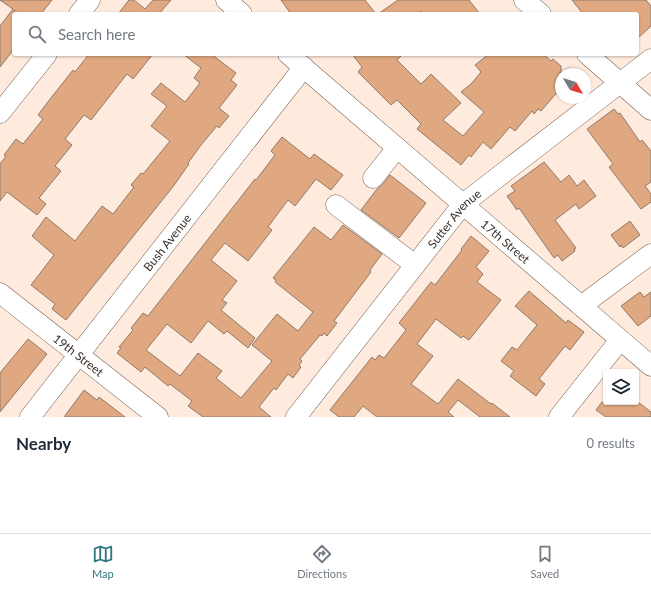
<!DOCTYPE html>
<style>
body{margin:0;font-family:Lato,sans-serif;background:#f2f2f3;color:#1f2937}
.controls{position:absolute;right:12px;bottom:12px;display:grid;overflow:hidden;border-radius:4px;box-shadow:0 1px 3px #0004}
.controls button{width:36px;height:36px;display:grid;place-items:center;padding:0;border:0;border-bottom:1px solid #e0e1e3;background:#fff;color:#1f2937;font:20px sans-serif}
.compass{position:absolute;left:555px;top:68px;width:36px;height:36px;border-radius:50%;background:#fff;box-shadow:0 1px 3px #0004;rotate:128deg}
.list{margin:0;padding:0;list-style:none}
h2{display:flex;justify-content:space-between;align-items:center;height:52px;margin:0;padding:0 16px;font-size:17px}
h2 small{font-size:13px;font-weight:400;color:#747a83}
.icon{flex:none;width:22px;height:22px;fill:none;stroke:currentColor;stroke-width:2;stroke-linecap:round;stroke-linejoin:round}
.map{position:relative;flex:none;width:651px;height:417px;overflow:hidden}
.search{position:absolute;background:#fff;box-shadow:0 1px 3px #0004;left:12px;right:12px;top:12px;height:44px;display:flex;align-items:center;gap:10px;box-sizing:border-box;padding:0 14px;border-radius:4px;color:#747a83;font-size:15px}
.sheet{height:116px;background:#fff}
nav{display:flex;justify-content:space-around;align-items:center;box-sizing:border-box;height:56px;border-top:1px solid #e0e1e3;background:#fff;font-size:11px;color:#747a83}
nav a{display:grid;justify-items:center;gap:2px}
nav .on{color:#2d767f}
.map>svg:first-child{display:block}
.building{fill:#e0a880;stroke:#907a6b}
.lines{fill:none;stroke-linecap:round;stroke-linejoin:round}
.minor-casing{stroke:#766153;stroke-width:21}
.minor{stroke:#fff;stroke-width:20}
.labels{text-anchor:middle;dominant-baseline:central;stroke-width:3;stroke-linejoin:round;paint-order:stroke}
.street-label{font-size:12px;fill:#3a302a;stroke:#fff}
</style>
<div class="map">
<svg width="651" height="417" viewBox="0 0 651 417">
<rect width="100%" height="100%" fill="#ffebdd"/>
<path class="building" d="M 0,0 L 52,0 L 41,14 L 19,14 L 14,10 L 14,49 L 0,67 L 0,26 L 13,9 Z
M 129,0 L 134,0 L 145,9 L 153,0 L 171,0 L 159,14 L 118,14 Z
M 281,0 L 365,0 L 376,14 L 291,14 Z
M 398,0 L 469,0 L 480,14 L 423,14 L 421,11 L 417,14 L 378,14 Z
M 572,0 L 646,0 L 651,6 L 651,26 L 637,39 L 637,14 L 583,14 Z
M 89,54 L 153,54 L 133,79 L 127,74 L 91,120 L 84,115 L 65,139 L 72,145 L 55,166 L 61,171 L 39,198 L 46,204 L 37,215 L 7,192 L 0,201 L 0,164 L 6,156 L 4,155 L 16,139 L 23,144 L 43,119 L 38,115 L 47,103 L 73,70 L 75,72 Z
M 183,54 L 211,54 L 236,73 L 231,80 L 237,85 L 219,108 L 229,116 L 219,128 L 217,126 L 201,145 L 188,163 L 189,164 L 172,188 L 66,320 L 52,309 L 55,304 L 31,285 L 54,255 L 32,236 L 46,217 L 75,241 L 102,206 L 113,214 L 134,187 L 131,185 L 141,173 L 143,174 L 170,141 L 151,126 L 167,106 L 151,94 L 161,83 L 185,102 L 200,83 L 194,78 L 201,68 Z
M 352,54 L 403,54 L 397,60 L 421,84 L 431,74 L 461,103 L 443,120 L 463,136 L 484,112 L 461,92 L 471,84 L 481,72 L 475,65 L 489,54 L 543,54 L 551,61 L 553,59 L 561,66 L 561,88 L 541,111 L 538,109 L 534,114 L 532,111 L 515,131 L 510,127 L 491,149 L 483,142 L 471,157 L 469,155 L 461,165 L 417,129 L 421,124 L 397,100 L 391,105 L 358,72 L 362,67 Z
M 614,109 L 618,114 L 620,113 L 640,142 L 642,140 L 651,151 L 651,182 L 645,186 L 651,194 L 651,202 L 641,209 L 609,167 L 613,164 L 587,129 Z
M 282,137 L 310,159 L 314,154 L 343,175 L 331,190 L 316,179 L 295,206 L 288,200 L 268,227 L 272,230 L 248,261 L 225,243 L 211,260 L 237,281 L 222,300 L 227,303 L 221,310 L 255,338 L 248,348 L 227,331 L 224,334 L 208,321 L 191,343 L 167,324 L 146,350 L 180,376 L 198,353 L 222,371 L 216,378 L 241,398 L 272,361 L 252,345 L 277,314 L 298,331 L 313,312 L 275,282 L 276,280 L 273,278 L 314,227 L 331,240 L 343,225 L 382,254 L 370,270 L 371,272 L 334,321 L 337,323 L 327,336 L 324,333 L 322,336 L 320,335 L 300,359 L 302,361 L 299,365 L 301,367 L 293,378 L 288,374 L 276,390 L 274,388 L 259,407 L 271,417 L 203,417 L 188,406 L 192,401 L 170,384 L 168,386 L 145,367 L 141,372 L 117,353 L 121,348 L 119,347 L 133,330 L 131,328 L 143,313 L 148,316 L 255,179 L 256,180 L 275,155 L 271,151 Z
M 544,162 L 561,182 L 569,175 L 577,186 L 584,180 L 596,196 L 579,209 L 576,204 L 555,220 L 576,248 L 574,249 L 575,251 L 562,261 L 558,255 L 554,258 L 519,208 L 517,210 L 507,196 L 515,191 L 511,186 Z
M 390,175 L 426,203 L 399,238 L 361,210 L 377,189 L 382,185 Z
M 630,221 L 640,235 L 623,248 L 621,245 L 620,247 L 611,235 Z
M 471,236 L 489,251 L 476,267 L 483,274 L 477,282 L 501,300 L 469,340 L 463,336 L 461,338 L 436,319 L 417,344 L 433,356 L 411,384 L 438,404 L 458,379 L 491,404 L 492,403 L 510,417 L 480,417 L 458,400 L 448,412 L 454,417 L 377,417 L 363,406 L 354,417 L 339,417 L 330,410 L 372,357 L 375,360 L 379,355 L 384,358 L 406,330 L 399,323 L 431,282 L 435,285 L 462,250 L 461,249 Z
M 529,291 L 566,323 L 568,320 L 584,332 L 570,350 L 565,346 L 539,379 L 545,384 L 536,396 L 510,376 L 514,371 L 501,361 L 512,347 L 517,350 L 537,325 L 515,306 Z
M 640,292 L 644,297 L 651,292 L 651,316 L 638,326 L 621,306 Z
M 28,339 L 47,354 L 0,412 L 0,373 Z
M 84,390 L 97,400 L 99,397 L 125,417 L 64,417 Z
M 602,402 L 638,402 L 651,412 L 651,417 L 606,417 L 596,410 Z"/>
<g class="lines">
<defs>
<g id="minor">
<path d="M 226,0 L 242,14"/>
<path d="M 524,0 L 541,14"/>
<path d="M 79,14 L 90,0"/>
<path id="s1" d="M 288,54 L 651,366"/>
<path d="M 587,54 L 651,110"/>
<path d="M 0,113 L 47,54"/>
<path d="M 373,178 L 397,148"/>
<path d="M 336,205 L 415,265"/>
<path id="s2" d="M 0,293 L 158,417"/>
<path d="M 581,306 L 651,254"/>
<path id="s3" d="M 30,417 L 304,67"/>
<path id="s4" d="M 296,417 L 463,204 L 651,59"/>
<path d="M 559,417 L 620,340"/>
</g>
</defs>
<use href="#minor" class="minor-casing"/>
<use href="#minor" class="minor"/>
</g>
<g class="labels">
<g class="street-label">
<text stroke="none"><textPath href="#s4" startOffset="254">Sutter Avenue</textPath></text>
<text stroke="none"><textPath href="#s1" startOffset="287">17th Street</textPath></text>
<text stroke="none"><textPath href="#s3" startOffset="222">Bush Avenue</textPath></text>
<text stroke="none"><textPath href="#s2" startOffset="100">19th Street</textPath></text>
</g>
</g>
</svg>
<div class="controls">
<button><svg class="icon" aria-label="layers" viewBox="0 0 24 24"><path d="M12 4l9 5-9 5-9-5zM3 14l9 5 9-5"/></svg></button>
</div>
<svg class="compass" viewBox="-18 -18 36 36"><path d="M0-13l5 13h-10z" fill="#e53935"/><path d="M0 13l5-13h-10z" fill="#747a83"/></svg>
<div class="search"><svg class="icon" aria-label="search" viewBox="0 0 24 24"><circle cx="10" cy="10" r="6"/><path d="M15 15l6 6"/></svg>Search here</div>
</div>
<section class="sheet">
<h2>Nearby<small>0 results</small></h2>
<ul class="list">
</ul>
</section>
<nav>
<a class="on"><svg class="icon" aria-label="map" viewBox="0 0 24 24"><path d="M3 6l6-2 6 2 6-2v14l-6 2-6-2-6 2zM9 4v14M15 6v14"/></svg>Map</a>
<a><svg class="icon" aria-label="directions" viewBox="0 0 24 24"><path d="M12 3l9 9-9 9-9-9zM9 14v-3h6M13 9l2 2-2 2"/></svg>Directions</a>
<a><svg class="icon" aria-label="saved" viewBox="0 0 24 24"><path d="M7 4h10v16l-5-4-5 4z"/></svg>Saved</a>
</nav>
